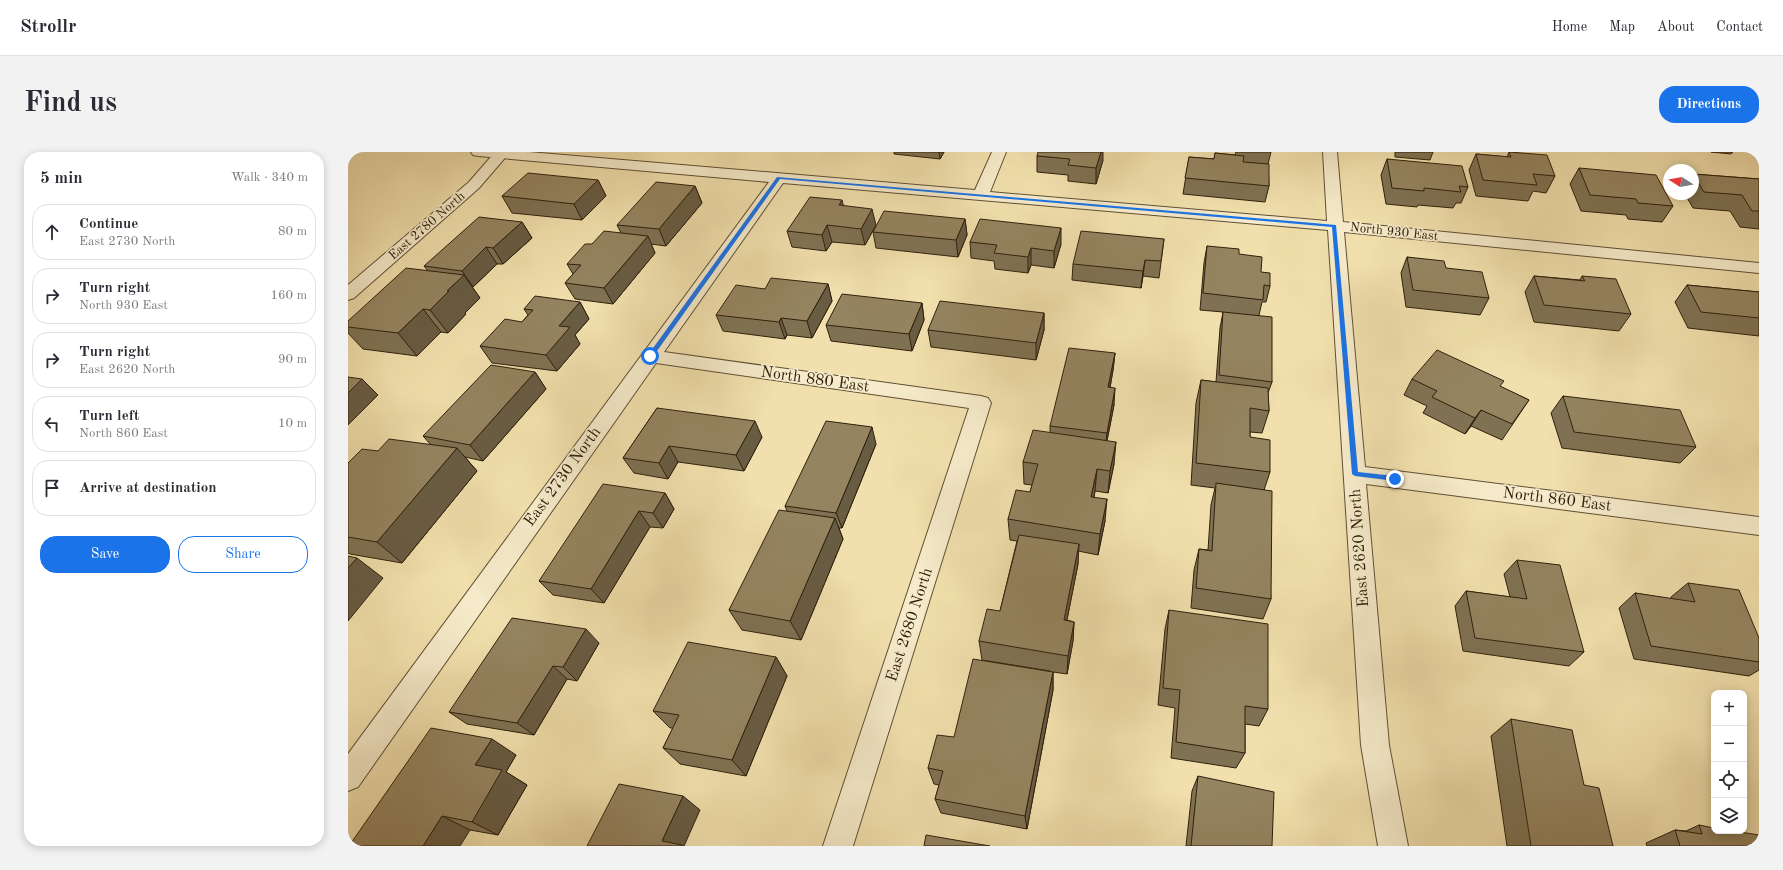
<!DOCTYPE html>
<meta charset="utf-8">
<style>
body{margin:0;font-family:"Old Standard TT",serif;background:#f2f2f3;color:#2b2b33}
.controls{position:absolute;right:12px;bottom:12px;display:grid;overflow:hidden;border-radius:8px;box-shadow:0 2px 10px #0003}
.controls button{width:36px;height:36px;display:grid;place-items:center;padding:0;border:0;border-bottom:1px solid #e1e1e2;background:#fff;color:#2b2b33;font:20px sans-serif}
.compass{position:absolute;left:1315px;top:12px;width:36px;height:36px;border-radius:50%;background:#fff;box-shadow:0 2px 10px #0003;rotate:281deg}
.stop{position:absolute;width:12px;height:12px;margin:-9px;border:3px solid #1a73e8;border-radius:50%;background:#fff}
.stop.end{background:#1a73e8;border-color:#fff;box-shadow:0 1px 4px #0008}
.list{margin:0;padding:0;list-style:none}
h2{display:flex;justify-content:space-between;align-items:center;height:52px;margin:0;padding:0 16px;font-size:17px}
h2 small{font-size:13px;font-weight:400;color:#7c7c81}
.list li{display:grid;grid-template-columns:26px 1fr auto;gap:12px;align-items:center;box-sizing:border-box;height:56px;margin:0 8px 8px;padding:0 8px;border:1px solid #e1e1e2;border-radius:16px}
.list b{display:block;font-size:15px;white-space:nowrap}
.list p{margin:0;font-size:13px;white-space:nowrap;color:#7c7c81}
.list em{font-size:13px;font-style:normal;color:#7c7c81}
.actions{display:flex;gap:8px;padding:12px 16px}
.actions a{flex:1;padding:9px 0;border:1px solid #1a73e8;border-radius:16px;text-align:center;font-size:14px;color:#1a73e8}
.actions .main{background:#1a73e8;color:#fff}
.icon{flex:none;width:22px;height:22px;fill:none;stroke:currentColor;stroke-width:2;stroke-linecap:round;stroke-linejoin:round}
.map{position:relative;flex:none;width:1411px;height:694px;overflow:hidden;border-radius:16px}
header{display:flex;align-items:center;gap:24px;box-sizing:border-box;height:56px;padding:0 20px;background:#fff;border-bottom:1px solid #e1e1e2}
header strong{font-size:19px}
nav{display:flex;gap:22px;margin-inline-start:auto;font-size:14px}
.intro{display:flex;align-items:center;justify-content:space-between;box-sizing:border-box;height:96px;padding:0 24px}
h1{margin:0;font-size:28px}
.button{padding:10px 18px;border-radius:16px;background:#1a73e8;color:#fff;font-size:14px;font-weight:700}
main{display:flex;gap:24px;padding:0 24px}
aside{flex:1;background:#fff;border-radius:16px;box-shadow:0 2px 10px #0003}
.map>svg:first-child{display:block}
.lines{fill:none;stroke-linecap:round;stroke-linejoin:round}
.minor-casing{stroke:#605035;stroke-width:2}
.tertiary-casing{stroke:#605035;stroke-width:2}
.minor{fill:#f6ebca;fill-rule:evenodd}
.tertiary{fill:#f6ebca;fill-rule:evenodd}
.wall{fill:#7f7253;stroke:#2f200d}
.shaded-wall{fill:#685c43;stroke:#2f200d}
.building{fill:#948460;stroke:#2f200d}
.route{fill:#1a73e8}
.labels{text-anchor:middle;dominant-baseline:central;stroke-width:3.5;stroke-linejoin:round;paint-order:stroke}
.far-street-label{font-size:13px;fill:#2f200d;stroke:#f6ebca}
.street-label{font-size:16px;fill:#2f200d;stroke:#f6ebca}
</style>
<header>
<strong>Strollr</strong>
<nav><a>Home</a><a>Map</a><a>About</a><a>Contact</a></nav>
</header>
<div class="intro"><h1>Find us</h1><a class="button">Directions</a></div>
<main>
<aside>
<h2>5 min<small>Walk · 340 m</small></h2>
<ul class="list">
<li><svg class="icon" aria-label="ahead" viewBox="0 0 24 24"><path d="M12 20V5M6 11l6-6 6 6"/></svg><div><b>Continue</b><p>East 2730 North</p></div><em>80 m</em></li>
<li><svg class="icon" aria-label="right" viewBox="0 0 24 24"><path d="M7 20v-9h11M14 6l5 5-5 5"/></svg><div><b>Turn right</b><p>North 930 East</p></div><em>160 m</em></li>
<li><svg class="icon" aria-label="right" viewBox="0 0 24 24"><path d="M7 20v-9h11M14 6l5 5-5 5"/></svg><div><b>Turn right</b><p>East 2620 North</p></div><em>90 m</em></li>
<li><svg class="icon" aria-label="left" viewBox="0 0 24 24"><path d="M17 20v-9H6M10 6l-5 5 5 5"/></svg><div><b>Turn left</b><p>North 860 East</p></div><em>10 m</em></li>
<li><svg class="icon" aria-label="arrive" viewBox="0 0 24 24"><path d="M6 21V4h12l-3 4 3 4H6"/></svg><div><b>Arrive at destination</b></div></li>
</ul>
<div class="actions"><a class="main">Save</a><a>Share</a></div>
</aside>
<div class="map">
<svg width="1411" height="694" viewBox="0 0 1411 694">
<rect width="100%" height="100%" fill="#f1e0ad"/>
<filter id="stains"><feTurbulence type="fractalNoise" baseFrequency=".005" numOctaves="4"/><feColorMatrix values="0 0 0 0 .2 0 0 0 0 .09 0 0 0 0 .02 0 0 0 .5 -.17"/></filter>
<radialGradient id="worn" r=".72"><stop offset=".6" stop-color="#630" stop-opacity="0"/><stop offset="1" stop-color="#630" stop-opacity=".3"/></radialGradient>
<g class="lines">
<defs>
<path id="minor" d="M 123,0 L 181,0 L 627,38 L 644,0 L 658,0 L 642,40 L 979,69 L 975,0 L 989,0 L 995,70 L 1411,111 L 1411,121 L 996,80 L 1017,315 L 1411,365 L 1411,383 L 1018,332 L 1041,593 L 1060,694 L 1030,694 L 1013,593 L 980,78 L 435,31 L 316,200 L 633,244 L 640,246 L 643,251 L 505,694 L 475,694 L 621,256 L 308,211 L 10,635 L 0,639 L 0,602 L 421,30 L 130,4 L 125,3 Z"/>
<path id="tertiary" d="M 147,0 L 162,0 L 131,36 L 6,146 L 0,148 L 0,133 L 121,30 Z"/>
</defs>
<use href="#minor" class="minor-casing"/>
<use href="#tertiary" class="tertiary-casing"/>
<use href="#minor" class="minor"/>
<use href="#tertiary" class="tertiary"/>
</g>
<path class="wall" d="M 546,0 L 596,0 L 592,7 L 546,2 Z
M 888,0 L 923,0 L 920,12 L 921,34 L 917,50 L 835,42 L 841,5 L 866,7 L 867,1 L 887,3 Z
M 1047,0 L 1085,0 L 1082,8 L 1047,5 Z
M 1161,0 L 1207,24 L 1198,41 L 1185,39 L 1180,49 L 1128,44 L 1121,18 L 1128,2 L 1159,5 Z
M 1363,0 L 1385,0 L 1383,2 Z
M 689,4 L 755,8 L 748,32 L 720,29 L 720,23 L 689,20 Z
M 1039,7 L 1120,35 L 1113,51 L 1108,51 L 1105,56 L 1070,53 L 1069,55 L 1038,52 L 1033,23 Z
M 1231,16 L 1325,54 L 1314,70 L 1280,67 L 1278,63 L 1233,59 L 1222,32 Z
M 1345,22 L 1411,27 L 1411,77 L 1392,75 L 1382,59 L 1345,56 L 1337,42 L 1345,42 Z
M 250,28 L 258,44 L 234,68 L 164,61 L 154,44 Z
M 347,34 L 354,51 L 318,94 L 303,92 L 307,101 L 265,152 L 227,147 L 217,131 L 225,122 L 219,112 L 273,81 L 269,73 Z
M 496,54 L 528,73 L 517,93 L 484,90 L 478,99 L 444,95 L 439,79 Z
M 617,67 L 619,83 L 610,105 L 528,96 L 525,80 Z
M 174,70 L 184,86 L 155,112 L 149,112 L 125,135 L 124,135 L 132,146 L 117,161 L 118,162 L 100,181 L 93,180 L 69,204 L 15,197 L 0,181 L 0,169 L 80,119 L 76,114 Z
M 816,87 L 811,126 L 795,124 L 793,136 L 724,128 L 725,112 Z
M 622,90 L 713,92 L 706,116 L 683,113 L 680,121 L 647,117 L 646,109 L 623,106 Z
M 859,94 L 891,102 L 913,120 L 922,134 L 918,150 L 914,150 L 911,163 L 924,230 L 920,241 L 921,259 L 914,281 L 902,280 L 902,285 L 922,320 L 916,338 L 923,447 L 915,467 L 843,456 L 846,418 L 851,397 L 860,398 L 863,353 L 867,336 L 843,333 L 848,251 L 853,228 L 868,230 L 872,176 L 875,160 L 852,158 L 856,111 Z
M 1059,105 L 1098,116 L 1141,146 L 1132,163 L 1058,155 L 1053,121 Z
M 1186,124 L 1232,128 L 1234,124 L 1283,162 L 1271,179 L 1186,170 L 1177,140 Z
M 480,132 L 484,149 L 464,186 L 439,183 L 437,187 L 375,179 L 368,163 L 417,137 Z
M 1339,133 L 1411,140 L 1411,184 L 1340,176 L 1327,150 Z
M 232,150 L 241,167 L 227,183 L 232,192 L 209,219 L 144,211 L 132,194 L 174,170 L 180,163 L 176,157 Z
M 574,151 L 576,168 L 564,199 L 483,189 L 478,173 Z
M 696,161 L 696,178 L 688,208 L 583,195 L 580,178 Z
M 767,201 L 765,218 L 762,236 L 766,253 L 759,289 L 766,312 L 760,341 L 747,339 L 746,345 L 757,369 L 750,403 L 730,399 L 730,412 L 719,468 L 726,470 L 725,489 L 719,522 L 705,520 L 705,538 L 679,677 L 593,661 L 587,647 L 591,633 L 586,632 L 580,616 L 606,585 L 702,519 L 634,508 L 631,489 L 652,459 L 669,389 L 662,388 L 660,367 L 682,340 L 684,333 L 676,332 L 675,310 L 702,280 L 702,274 Z
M 187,220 L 198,237 L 135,309 L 117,305 L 129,319 L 54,411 L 2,402 L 0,401 L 0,311 L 30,299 L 83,293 L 75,284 Z
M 1064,227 L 1153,235 L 1181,248 L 1154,288 L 1123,274 L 1117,282 L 1075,261 L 1079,254 L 1056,243 Z
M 1215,244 L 1348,295 L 1332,311 L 1214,296 L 1203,261 Z
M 309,256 L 414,285 L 396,319 L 330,310 L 320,327 L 286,321 L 275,306 Z
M 528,292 L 494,376 L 491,376 L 495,387 L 453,488 L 394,478 L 381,458 L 439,359 L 437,354 Z
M 317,341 L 326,357 L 315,376 L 302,375 L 256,451 L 205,443 L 191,429 Z
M 1169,408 L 1236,500 L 1221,514 L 1115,499 L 1107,454 L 1118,439 L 1162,445 L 1156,422 Z
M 1340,431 L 1411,486 L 1411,518 L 1401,524 L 1286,507 L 1271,456 L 1287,441 L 1323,447 L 1323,445 Z
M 821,458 L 920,557 L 911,574 L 897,572 L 897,601 L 888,616 L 823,606 L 827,556 L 810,553 L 817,477 Z
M 251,491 L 229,529 L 219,527 L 186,583 L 119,572 L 101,560 Z
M 428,505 L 439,524 L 398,624 L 332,612 L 315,596 L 325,576 L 322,576 L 305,559 Z
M 1163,567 L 1236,633 L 1265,694 L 1159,694 L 1143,584 Z
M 168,603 L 158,620 L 179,633 L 150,683 L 122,678 L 1,694 Z
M 850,624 L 924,694 L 838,694 L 844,639 Z
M 1351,673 L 1411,694 L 1299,694 L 1298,691 L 1327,678 L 1338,679 Z"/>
<path class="shaded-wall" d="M 591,0 L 596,0 L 592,7 Z
M 753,0 L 755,0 L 755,8 L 748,32 L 748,16 Z
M 250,28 L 258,44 L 234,68 L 226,52 Z
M 347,34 L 354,51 L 318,94 L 311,77 Z
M 494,48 L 498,64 L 491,53 Z
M 524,57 L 528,73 L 517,93 L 513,77 Z
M 617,67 L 619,83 L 610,105 L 608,88 Z
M 174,70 L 184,86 L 155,112 L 145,96 Z
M 479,73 L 484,90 L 478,99 L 474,83 Z
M 713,76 L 713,92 L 706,116 L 706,99 Z
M 300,84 L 307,101 L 265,152 L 256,136 Z
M 138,95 L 149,112 L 125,135 L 114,119 Z
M 683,96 L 683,113 L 680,121 L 680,105 Z
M 797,108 L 795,124 L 793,136 L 795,119 Z
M 116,123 L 132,146 L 117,161 L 118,162 L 100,181 L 82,158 L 99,139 Z
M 480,132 L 484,149 L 464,186 L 459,169 Z
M 232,150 L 241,167 L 227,183 L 232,192 L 209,219 L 198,203 L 211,174 Z
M 574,151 L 576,168 L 564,199 L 561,182 Z
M 75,157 L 93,180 L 69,204 L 50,181 Z
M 696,161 L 696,178 L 688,208 L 688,191 Z
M 433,166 L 439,183 L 437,187 L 431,170 Z
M 767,201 L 765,218 L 759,252 L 760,235 Z
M 187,220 L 198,237 L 135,309 L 122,293 Z
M 14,227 L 30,243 L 0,273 L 0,241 Z
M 767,236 L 766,253 L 757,298 L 759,281 Z
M 1133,258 L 1123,274 L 1117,282 L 1127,266 Z
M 407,269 L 414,285 L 396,319 L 388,303 Z
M 524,275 L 528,292 L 494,376 L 488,361 Z
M 768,290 L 766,312 L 760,341 L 762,319 Z
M 321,294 L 330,310 L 320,327 L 311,311 Z
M 109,296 L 129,319 L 54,411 L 29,390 Z
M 749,317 L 747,339 L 742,367 L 743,345 Z
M 317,341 L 326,357 L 315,376 L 305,361 Z
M 759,347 L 757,369 L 750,403 L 752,382 Z
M 291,359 L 302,375 L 256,451 L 243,437 Z
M 487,366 L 495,387 L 453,488 L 442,469 Z
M 731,392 L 730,412 L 715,487 L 716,468 Z
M 9,406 L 35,426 L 0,469 L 0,416 Z
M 726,470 L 725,489 L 719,522 L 720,504 Z
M 238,477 L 251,491 L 229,529 L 215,515 Z
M 428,505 L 439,524 L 398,624 L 384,608 Z
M 205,514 L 219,527 L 186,583 L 169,571 Z
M 705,520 L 705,538 L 679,677 L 677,664 Z
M 144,587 L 168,603 L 158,620 L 179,633 L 150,683 L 124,670 L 127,613 Z
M 335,644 L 352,658 L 336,694 L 320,694 L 314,689 Z
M 94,664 L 122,678 L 112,694 L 75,694 Z"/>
<path class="building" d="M 690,0 L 753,0 L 748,16 L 720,13 L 722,7 L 689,4 Z
M 1161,0 L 1199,3 L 1207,24 L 1185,22 L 1189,33 L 1135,28 L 1128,2 L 1163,5 Z
M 867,1 L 896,4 L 895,10 L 921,12 L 921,34 L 837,26 L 841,5 L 866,7 Z
M 1039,7 L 1114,14 L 1120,35 L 1111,34 L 1113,40 L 1076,36 L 1076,39 L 1044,36 Z
M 1231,16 L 1308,23 L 1325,54 L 1290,51 L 1288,47 L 1242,43 Z
M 180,21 L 250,28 L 226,52 L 154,44 Z
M 1345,22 L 1411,27 L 1411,59 L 1404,59 L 1394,43 L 1356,40 Z
M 308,30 L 347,34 L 311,77 L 269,73 Z
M 462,45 L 494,48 L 491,53 L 524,57 L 513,77 L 479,73 L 474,83 L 439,79 Z
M 536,59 L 617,67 L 608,88 L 525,80 Z
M 131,65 L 174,70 L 145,96 L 138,95 L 114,119 L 76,114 Z
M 632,67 L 713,76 L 706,99 L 683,96 L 680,105 L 646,101 L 649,93 L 622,90 Z
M 256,79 L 300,84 L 256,136 L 217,131 L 233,113 L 219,112 L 237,92 L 244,92 Z
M 733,79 L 816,87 L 813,109 L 797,108 L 795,119 L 725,112 Z
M 859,94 L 891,97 L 891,102 L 914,105 L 913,120 L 922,121 L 922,134 L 916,133 L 915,148 L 855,141 Z
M 1059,105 L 1096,109 L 1098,116 L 1134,120 L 1141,146 L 1065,138 Z
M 58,116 L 116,123 L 99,139 L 101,139 L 82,158 L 75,157 L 50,181 L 0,175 L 0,169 Z
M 1186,124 L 1237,129 L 1234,124 L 1268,127 L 1283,162 L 1196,153 Z
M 423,126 L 480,132 L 459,169 L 433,166 L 431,170 L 368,163 L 388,133 L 417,137 Z
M 1339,133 L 1411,140 L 1411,166 L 1353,160 Z
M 494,142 L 574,151 L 561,182 L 478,173 Z
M 187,144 L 232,150 L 211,174 L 222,175 L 198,203 L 132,194 L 157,167 L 174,170 L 185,158 L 176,157 Z
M 592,149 L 696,161 L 688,191 L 580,178 Z
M 875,160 L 924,165 L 924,230 L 871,223 Z
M 721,196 L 767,201 L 760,235 L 767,236 L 759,281 L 702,274 Z
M 1089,198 L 1156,229 L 1152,234 L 1181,248 L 1164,272 L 1133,258 L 1127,266 L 1084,245 L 1089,239 L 1064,227 Z
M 143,213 L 187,220 L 122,293 L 75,284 Z
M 0,225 L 14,227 L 0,241 Z
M 853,228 L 920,236 L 921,259 L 902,256 L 902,285 L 922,288 L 922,320 L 848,311 Z
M 1215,244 L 1332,258 L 1348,295 L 1226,280 Z
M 309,256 L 407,269 L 388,303 L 321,294 L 311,311 L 275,306 Z
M 478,269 L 524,275 L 488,361 L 437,354 Z
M 685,278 L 768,290 L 762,319 L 749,317 L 743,345 L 759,347 L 752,382 L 660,367 L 668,338 L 682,340 L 690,312 L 675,310 Z
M 41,287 L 109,296 L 29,390 L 0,385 L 0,311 L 14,297 L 30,299 Z
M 868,331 L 924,339 L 923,447 L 848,436 L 851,397 L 864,399 Z
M 255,332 L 317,341 L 305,361 L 291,359 L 243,437 L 191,429 Z
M 431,358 L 487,366 L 442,469 L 381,458 Z
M 671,383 L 731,392 L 716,468 L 726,470 L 720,504 L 631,489 L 639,457 L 652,459 Z
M 0,404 L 9,406 L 0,416 Z
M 1169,408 L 1212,413 L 1236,500 L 1127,486 L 1118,439 L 1179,447 Z
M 1340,431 L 1391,438 L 1411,486 L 1411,510 L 1303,494 L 1287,441 L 1347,450 Z
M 821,458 L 920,472 L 920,557 L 897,554 L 897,601 L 828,590 L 832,538 L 815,536 Z
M 164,466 L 238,477 L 215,515 L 205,514 L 169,571 L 101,560 Z
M 340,490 L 428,505 L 384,608 L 315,596 L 331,563 L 305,559 Z
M 625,507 L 705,520 L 677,664 L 587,647 L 595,619 L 580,616 L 589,583 L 606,585 Z
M 1163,567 L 1224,578 L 1236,633 L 1251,636 L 1265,694 L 1183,694 Z
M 83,576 L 144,587 L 127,613 L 154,618 L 124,670 L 94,664 L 75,694 L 1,694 Z
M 850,624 L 926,640 L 924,694 L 843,694 Z
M 271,632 L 335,644 L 314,689 L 334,693 L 334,694 L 239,694 Z
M 1351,673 L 1366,676 L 1366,679 L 1385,679 L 1411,683 L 1411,694 L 1332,694 L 1327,678 L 1354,682 Z
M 578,683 L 642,694 L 576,694 Z"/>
<path class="route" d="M 429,25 L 988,73 L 1010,320 L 1047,324 L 1050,327 L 1047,329 L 1007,324 L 1004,322 L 984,75 L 432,27 L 304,206 L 300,206 L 300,203 Z"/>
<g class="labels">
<g class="far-street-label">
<text transform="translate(79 74) rotate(-41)">East 2780 North</text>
<text transform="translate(1046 80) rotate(6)">North 930 East</text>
</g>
<g class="street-label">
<text transform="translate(467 228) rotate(8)">North 880 East</text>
<text transform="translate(215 325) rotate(-54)">East 2730 North</text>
<text transform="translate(1209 348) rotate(7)">North 860 East</text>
<text transform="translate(1012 396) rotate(-94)">East 2620 North</text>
<text transform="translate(562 473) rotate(-72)">East 2680 North</text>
</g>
</g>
<rect width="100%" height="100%" filter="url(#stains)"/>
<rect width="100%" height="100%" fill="url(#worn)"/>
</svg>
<div class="controls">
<button>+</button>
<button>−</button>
<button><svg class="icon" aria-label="locate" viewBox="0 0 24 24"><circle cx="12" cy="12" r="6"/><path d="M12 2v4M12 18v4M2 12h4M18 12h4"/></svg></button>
<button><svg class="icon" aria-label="layers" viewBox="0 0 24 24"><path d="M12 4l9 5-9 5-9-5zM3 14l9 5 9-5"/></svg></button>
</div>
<svg class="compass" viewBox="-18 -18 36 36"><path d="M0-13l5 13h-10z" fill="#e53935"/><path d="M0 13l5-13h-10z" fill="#7c7c81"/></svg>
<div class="stop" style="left:302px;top:204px"></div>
<div class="stop end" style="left:1047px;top:327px"></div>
</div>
</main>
